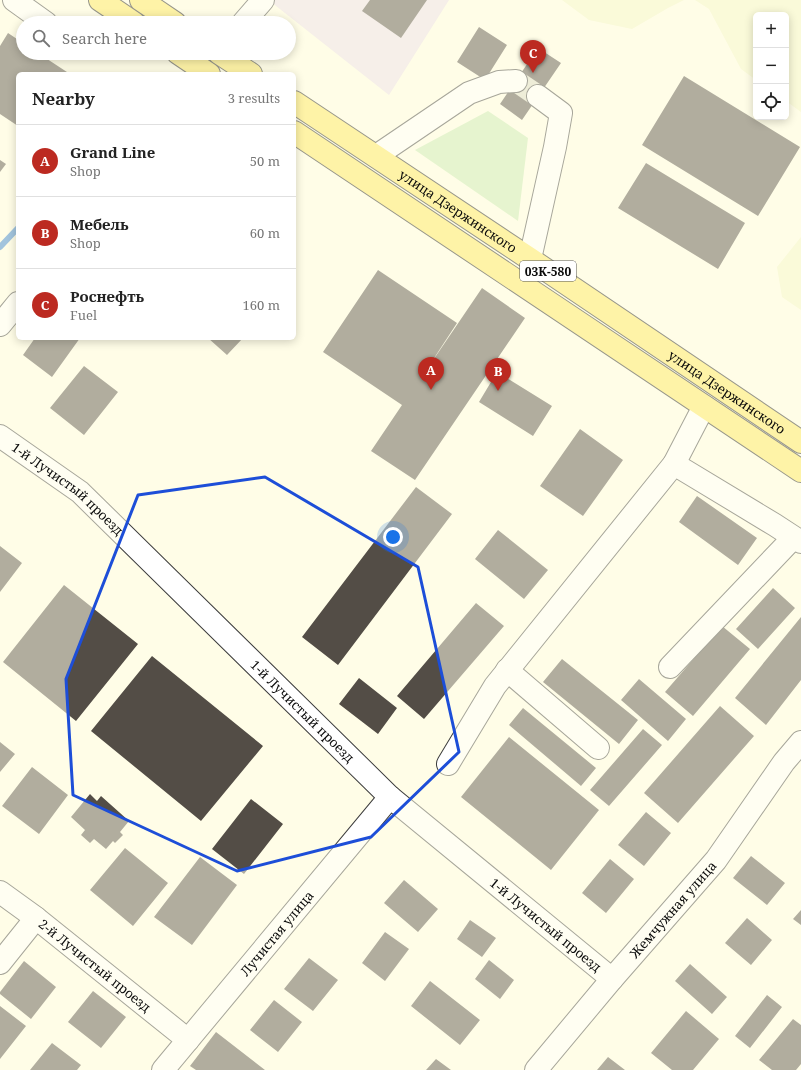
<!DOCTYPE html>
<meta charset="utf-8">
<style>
body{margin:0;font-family:"Noto Serif",serif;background:#f6f6f6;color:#222}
.controls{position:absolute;right:12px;top:12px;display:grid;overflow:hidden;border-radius:6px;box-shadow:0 2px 10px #0003}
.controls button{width:36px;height:36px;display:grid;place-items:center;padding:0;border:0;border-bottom:1px solid #e0e0e0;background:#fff;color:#222;font:20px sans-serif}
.you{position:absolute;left:393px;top:537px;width:14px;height:14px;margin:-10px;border:3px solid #fff;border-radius:50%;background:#1a73e8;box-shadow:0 0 0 6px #1a73e833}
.badge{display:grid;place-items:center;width:26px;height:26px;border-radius:50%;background:#bc2a21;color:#fff;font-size:13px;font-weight:700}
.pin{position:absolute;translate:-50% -33px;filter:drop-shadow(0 1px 2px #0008)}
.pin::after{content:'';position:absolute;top:21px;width:14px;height:12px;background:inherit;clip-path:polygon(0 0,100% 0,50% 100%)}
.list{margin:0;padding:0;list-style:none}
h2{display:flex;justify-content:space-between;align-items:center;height:52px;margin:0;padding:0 16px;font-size:17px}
h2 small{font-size:13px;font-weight:400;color:#767676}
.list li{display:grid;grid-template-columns:26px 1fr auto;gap:12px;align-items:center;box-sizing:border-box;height:72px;padding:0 16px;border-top:1px solid #e0e0e0}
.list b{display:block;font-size:15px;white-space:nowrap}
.list p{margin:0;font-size:13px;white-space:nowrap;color:#767676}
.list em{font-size:13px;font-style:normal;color:#767676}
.icon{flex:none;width:22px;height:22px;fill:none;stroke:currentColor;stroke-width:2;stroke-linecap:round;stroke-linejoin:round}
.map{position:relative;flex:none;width:801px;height:1070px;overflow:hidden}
.search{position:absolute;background:#fff;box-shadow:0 2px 10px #0003;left:16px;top:16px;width:280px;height:44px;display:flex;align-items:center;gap:10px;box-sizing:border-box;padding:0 14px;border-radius:22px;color:#767676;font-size:15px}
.panel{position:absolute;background:#fff;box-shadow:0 2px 10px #0003;left:16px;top:72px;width:280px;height:268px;border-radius:6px}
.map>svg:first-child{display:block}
.industrial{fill:#eaddea}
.farmland{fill:#f3f5c8}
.green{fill:#c8e9b1}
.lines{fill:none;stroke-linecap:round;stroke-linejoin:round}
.stream{stroke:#317fd0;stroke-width:6}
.building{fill:#534d46}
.minor-tunnel{stroke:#dad9c6;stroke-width:22;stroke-dasharray:22 11;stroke-linecap:butt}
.minor-casing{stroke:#3d3d3d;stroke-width:24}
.major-casing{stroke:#1b1b1b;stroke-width:24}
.minor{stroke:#fff;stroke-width:22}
.major{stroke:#fce65a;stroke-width:22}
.marked{fill:none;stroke:#1d4ed8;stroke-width:3;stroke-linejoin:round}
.labels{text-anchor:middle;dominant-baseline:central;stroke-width:4;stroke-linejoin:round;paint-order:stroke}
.shield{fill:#fff;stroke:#545454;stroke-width:1}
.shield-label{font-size:12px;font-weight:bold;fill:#0a0a0a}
.street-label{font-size:13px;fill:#0a0a0a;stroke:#fff}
</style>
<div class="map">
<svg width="801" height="1070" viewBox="0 0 801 1070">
<rect width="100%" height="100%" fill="#fffde7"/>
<path class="industrial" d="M 273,0 L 449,0 L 389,95 L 271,2 Z"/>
<path class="farmland" d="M 562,0 L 684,0 L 668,8 L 632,29 L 589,20 Z
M 695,0 L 801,0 L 801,112 L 786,101 L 786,15 L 756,15 L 756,80 L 741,69 L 709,9 Z
M 801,237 L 801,310 L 782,297 L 777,267 Z"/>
<path class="green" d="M 488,111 L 528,138 L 518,221 L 415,150 Z"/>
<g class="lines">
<path class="stream" d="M 0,247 L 18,228"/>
</g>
<path class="building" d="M 370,0 L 427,0 L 401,38 L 362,11 Z
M 479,27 L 507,45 L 485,80 L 457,62 Z
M 8,33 L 23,43 L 23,53 L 38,53 L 70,74 L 18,74 L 18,126 L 0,114 L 0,46 Z
M 538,48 L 561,63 L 522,120 L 500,104 Z
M 684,76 L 800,147 L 758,216 L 642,145 Z
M 0,160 L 6,164 L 0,172 Z
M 646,163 L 745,223 L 718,269 L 618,208 Z
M 378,270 L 457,323 L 425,372 L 482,288 L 525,318 L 415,480 L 371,451 L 402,405 L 323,352 Z
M 35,338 L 80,338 L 52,377 L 23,355 Z
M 208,338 L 243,338 L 227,355 Z
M 84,366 L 118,392 L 84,435 L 50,408 Z
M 497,372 L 552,406 L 533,436 L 479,402 Z
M 580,429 L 623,460 L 583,516 L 540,486 Z
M 416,487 L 452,514 L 338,665 L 302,637 Z
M 697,496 L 757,538 L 738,565 L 679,522 Z
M 498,530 L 548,570 L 524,599 L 475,559 Z
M 0,546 L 22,563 L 0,592 Z
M 64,585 L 138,644 L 76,721 L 3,662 Z
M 773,588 L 795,608 L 758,649 L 736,629 Z
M 476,603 L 504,626 L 424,719 L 397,696 Z
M 801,617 L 801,680 L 766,725 L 735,698 Z
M 722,626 L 750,649 L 693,716 L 665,692 Z
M 152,656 L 263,746 L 201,821 L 91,731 Z
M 562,659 L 638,720 L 619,744 L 543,682 Z
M 359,678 L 397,708 L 378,734 L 339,704 Z
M 639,679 L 686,719 L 668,741 L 621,700 Z
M 720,706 L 754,736 L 678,823 L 644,793 Z
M 523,708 L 596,768 L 581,786 L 509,725 Z
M 643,729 L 662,745 L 609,806 L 590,790 Z
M 509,737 L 599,810 L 551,870 L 461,797 Z
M 0,742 L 15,754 L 0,772 Z
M 32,767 L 68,795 L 39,834 L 2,806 Z
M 90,794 L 97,801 L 101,796 L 129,821 L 120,832 L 123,835 L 115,843 L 113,841 L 106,849 L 94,839 L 90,843 L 81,835 L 85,830 L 71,817 Z
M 251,799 L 283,824 L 244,874 L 212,849 Z
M 646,812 L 671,833 L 644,866 L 618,845 Z
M 125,848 L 168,883 L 133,926 L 90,890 Z
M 751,856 L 785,883 L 767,905 L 733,878 Z
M 200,857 L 237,885 L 192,945 L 154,917 Z
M 610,859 L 634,879 L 606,913 L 582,893 Z
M 404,880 L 438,909 L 418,932 L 384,903 Z
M 801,910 L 801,925 L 793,919 Z
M 747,918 L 772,940 L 751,965 L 725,943 Z
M 470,920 L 496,938 L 482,957 L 457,939 Z
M 385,932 L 409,949 L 385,981 L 362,963 Z
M 309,958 L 338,980 L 313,1011 L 284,989 Z
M 489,960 L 514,980 L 500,999 L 475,979 Z
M 24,961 L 56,987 L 31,1019 L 0,994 L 0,992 Z
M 690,964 L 727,997 L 712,1014 L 675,981 Z
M 430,981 L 480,1020 L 460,1045 L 411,1006 Z
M 93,991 L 126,1017 L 101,1048 L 68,1022 Z
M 767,995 L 782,1007 L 750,1048 L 735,1036 Z
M 274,1000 L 302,1022 L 278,1052 L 250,1030 Z
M 0,1006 L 26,1026 L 0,1059 Z
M 686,1011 L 719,1039 L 693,1070 L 672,1070 L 651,1053 Z
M 793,1019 L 801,1025 L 801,1064 L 796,1070 L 772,1070 L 759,1060 Z
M 216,1032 L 265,1070 L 196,1070 L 190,1066 Z
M 52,1043 L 81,1065 L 77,1070 L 30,1070 Z
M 608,1057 L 625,1070 L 597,1070 Z
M 436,1059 L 451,1070 L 426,1070 Z"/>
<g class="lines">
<path class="minor-tunnel" d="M 516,81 L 538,96"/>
<defs>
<g id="minor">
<path d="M 14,0 L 46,23"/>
<path d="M 243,23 L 263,0"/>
<path d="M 376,156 L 469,93 L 499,82 L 516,81"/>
<path d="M 530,259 L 555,147 L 561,113 L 538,96"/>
<path d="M 0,325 L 18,303"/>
<path id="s1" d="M 0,436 L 80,492 L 390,797 L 612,979"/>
<path d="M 674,464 L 701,412 L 705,407"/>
<path d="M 670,667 L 793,538"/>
<path d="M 507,670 L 598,748"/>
<path d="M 448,764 L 495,686 L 674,464 L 775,525 L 801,542"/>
<path id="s2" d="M 0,892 L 36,918 L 188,1040"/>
<path d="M 0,963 L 36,918"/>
<path id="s3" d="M 163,1070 L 390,797"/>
<path id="s4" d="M 536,1070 L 612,979 L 716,860 L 784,762 L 801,742"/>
</g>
<g id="major">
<path d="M 100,0 L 134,23"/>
<path d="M 141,0 L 175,23"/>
<path d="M 178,53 L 209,74"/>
<path d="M 219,53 L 251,74"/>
<path id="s5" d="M 294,102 L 530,259 L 801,442"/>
<path d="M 294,132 L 801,471"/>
</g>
</defs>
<use href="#minor" class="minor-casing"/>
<use href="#major" class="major-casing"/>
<use href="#minor" class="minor"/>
<use href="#major" class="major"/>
</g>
<path d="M0 0H801V1070H0ZM 265,477 L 418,567 L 459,752 L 371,837 L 237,871 L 73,795 L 66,679 L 138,495 Z" fill="#fffde7" fill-opacity=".55" fill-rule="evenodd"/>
<path class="marked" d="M 265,477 L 418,567 L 459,752 L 371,837 L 237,871 L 73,795 L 66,679 L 138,495 Z"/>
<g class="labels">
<rect class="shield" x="520" y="261" width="56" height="20" rx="3"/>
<g class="shield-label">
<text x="548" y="271">03К-580</text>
</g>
<g class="street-label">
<text stroke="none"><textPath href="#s5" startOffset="197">улица Дзержинского</textPath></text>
<text stroke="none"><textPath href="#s5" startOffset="521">улица Дзержинского</textPath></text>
<text stroke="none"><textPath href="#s1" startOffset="86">1-й Лучистый проезд</textPath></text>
<text stroke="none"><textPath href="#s1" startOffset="410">1-й Лучистый проезд</textPath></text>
<text stroke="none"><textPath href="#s4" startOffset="211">Жемчужная улица</textPath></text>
<text stroke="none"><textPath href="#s1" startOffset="734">1-й Лучистый проезд</textPath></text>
<text stroke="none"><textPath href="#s3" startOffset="178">Лучистая улица</textPath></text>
<text stroke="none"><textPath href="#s2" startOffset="120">2-й Лучистый проезд</textPath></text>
</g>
</g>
</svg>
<div class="controls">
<button>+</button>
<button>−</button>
<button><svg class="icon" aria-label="locate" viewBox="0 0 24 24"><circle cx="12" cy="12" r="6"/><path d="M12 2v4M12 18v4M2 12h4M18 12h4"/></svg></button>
</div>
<div class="you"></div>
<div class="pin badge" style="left:431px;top:390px">A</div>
<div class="pin badge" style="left:498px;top:391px">B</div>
<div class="pin badge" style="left:533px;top:73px">C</div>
<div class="search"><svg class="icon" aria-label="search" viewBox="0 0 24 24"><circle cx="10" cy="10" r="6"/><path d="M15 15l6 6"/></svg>Search here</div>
<section class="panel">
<h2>Nearby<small>3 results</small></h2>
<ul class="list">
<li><span class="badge">A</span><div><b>Grand Line</b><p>Shop</p></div><em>50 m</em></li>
<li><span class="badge">B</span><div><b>Мебель</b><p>Shop</p></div><em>60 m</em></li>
<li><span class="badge">C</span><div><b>Роснефть</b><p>Fuel</p></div><em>160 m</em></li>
</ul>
</section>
</div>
